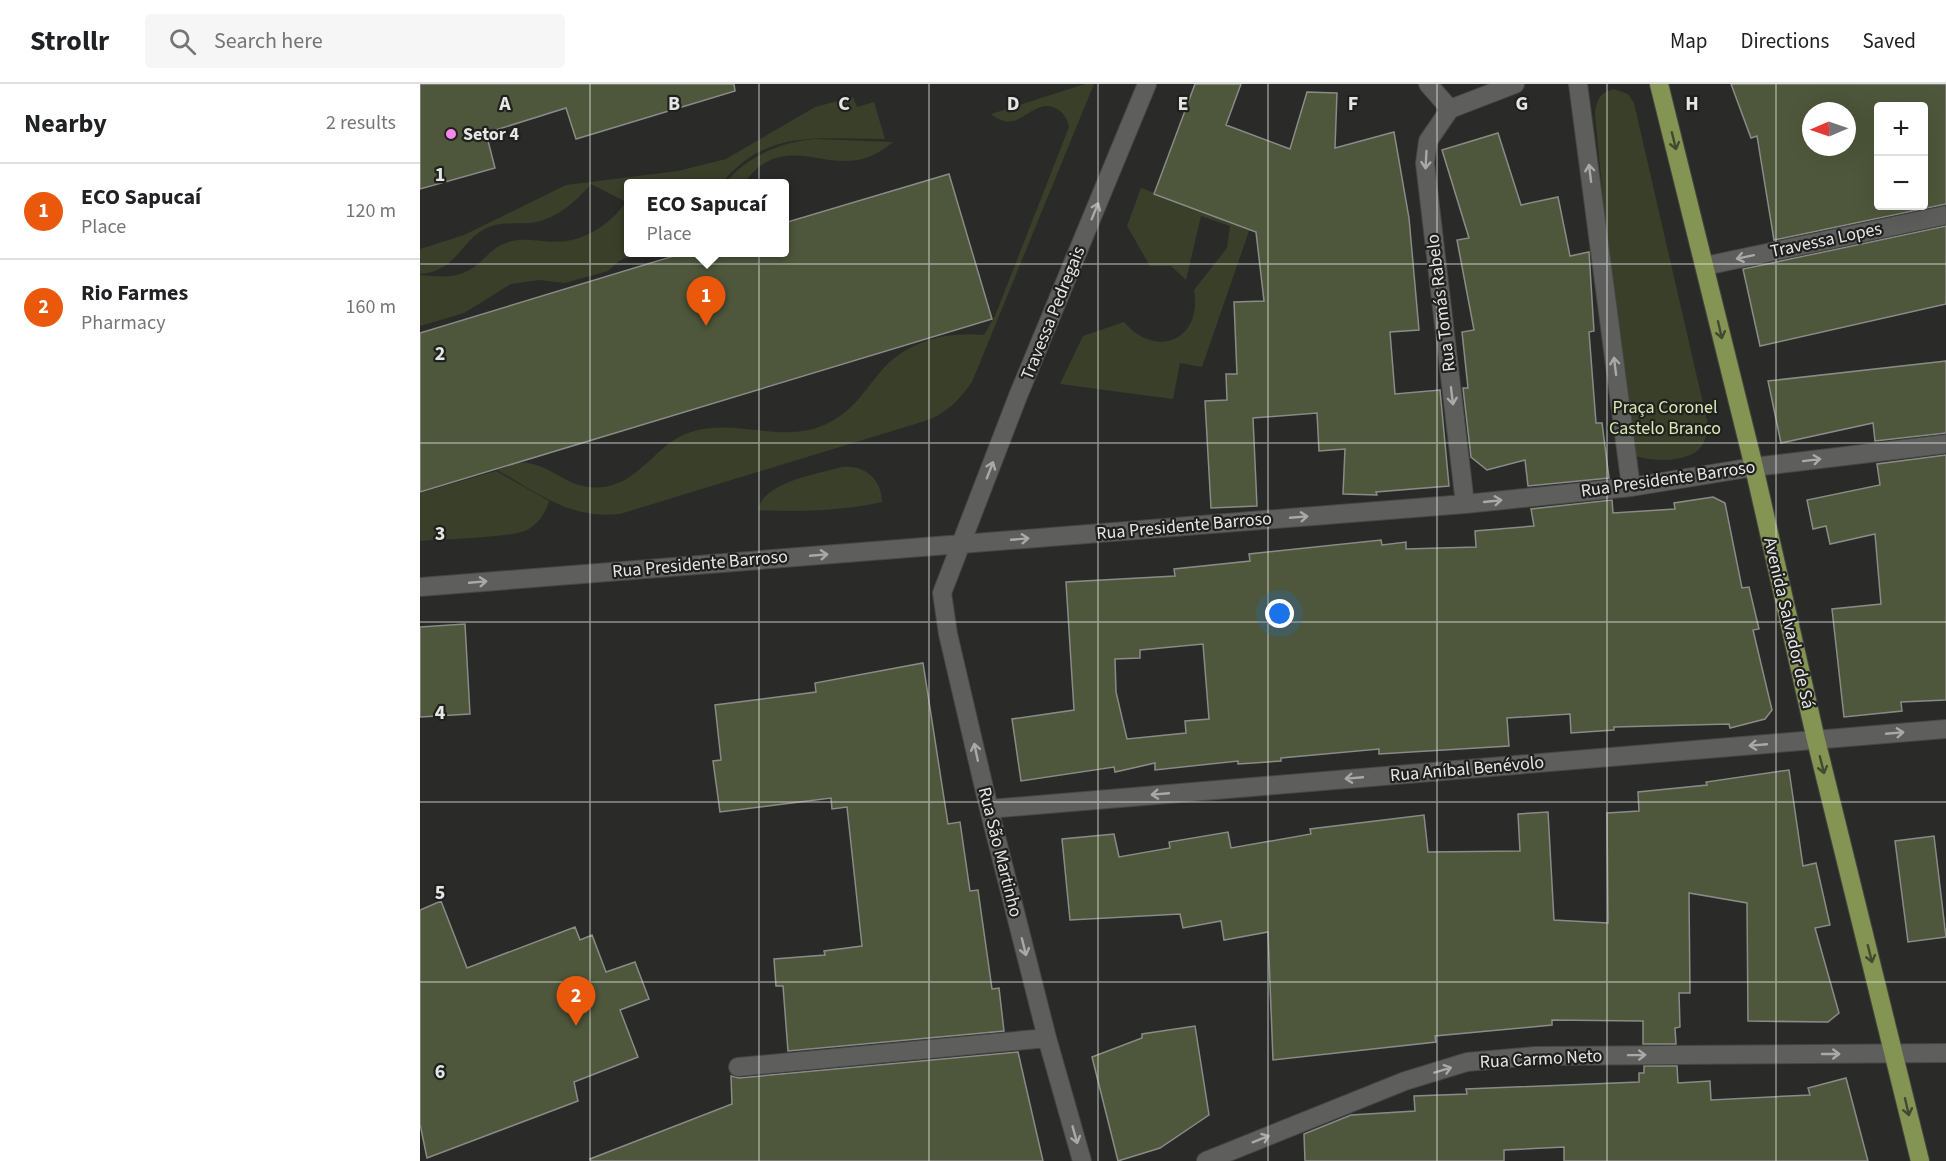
<!DOCTYPE html>
<meta charset="utf-8">
<style>
body{margin:0;font-family:"Source Sans 3",sans-serif;background:#f6f6f6;color:#202124}
.controls{position:absolute;right:18px;top:18px;display:grid;overflow:hidden;border-radius:6px;box-shadow:0 6px 24px #0002}
.controls button{width:54px;height:54px;display:grid;place-items:center;padding:0;border:0;border-bottom:2px solid #e0e0e0;background:#fff;color:#202124;font:30px sans-serif}
.compass{position:absolute;left:1382px;top:18px;width:54px;height:54px;border-radius:50%;background:#fff;box-shadow:0 6px 24px #0002;rotate:268deg}
.you{position:absolute;left:860px;top:530px;width:21px;height:21px;margin:-15px;border:4px solid #fff;border-radius:50%;background:#1a73e8;box-shadow:0 0 0 9px #1a73e833}
.badge{display:grid;place-items:center;width:39px;height:39px;border-radius:50%;background:#ea580c;color:#fff;font-size:20px;font-weight:700}
.pin{position:absolute;translate:-50% -50px;filter:drop-shadow(0 2px 3px #0008)}
.pin::after{content:'';position:absolute;top:32px;width:21px;height:18px;background:inherit;clip-path:polygon(0 0,100% 0,50% 100%)}
.popup{position:absolute;left:204px;top:95px;width:165px;height:78px;box-sizing:border-box;display:grid;place-content:center;border-radius:6px;background:#fff;filter:drop-shadow(0 2px 4px #0005);font-size:20px;white-space:nowrap;color:#757577}
.popup b{font-size:22px;color:#202124}
.popup::after{content:'';position:absolute;left:50%;top:100%;margin-left:-12px;border:12px solid transparent;border-top-color:#fff}
.list{margin:0;padding:0;list-style:none}
h2{display:flex;justify-content:space-between;align-items:center;height:78px;margin:0;padding:0 24px;font-size:26px}
h2 small{font-size:20px;font-weight:400;color:#757577}
.list li{display:grid;grid-template-columns:39px 1fr auto;gap:18px;align-items:center;box-sizing:border-box;height:96px;padding:0 24px;border-top:2px solid #e0e0e0}
.list b{display:block;font-size:22px;white-space:nowrap}
.list p{margin:0;font-size:20px;white-space:nowrap;color:#757577}
.list em{font-size:20px;font-style:normal;color:#757577}
.icon{flex:none;width:33px;height:33px;fill:none;stroke:currentColor;stroke-width:2;stroke-linecap:round;stroke-linejoin:round}
.map{position:relative;flex:none;width:1526px;height:1077px;overflow:hidden}
header{display:flex;align-items:center;gap:36px;box-sizing:border-box;height:84px;padding:0 30px;background:#fff;border-bottom:2px solid #e0e0e0}
header strong{font-size:28px}
nav{display:flex;gap:33px;margin-inline-start:auto;font-size:21px}
.search{width:420px;height:54px;background:#f6f6f6;display:flex;align-items:center;gap:15px;box-sizing:border-box;padding:0 21px;border-radius:6px;color:#757577;font-size:22px}
main{display:flex}
aside{flex:1;background:#fff}
.map>svg:first-child{display:block}
.green{fill:#393f29}
.building{fill:#4e573b;stroke:#8a8b88;stroke-width:1.5;fill-rule:evenodd}
.lines{fill:none;stroke-linecap:round;stroke-linejoin:round}
.minor-casing{stroke:#464644;stroke-width:20}
.major-casing{stroke:#464644;stroke-width:20}
.minor{stroke:#5e5f5c;stroke-width:18}
.major{stroke:#849452;stroke-width:18}
.oneway{stroke:#434931}
.oneway2{stroke:#a9aaa7}
.grid{fill:none;stroke:#e6e7e5;stroke-width:1.5;stroke-opacity:0.55}
.poi-dot{fill:#f888eb;stroke:#20211f;stroke-width:2}
.labels{text-anchor:middle;dominant-baseline:central;stroke-width:4.5;stroke-linejoin:round;paint-order:stroke}
.poi-label{font-size:18px;font-weight:bold;fill:#e6e7e5;stroke:#20211f;text-anchor:start}
.street-label{font-size:18px;fill:#e6e7e5;stroke:#20211f}
.park-label{font-size:18px;fill:#d8e9b2;stroke:#20211f}
.grid-label{font-size:20px;text-anchor:middle;font-weight:bold;fill:#e6e7e5;stroke:#20211f;stroke-width:4.5;stroke-linejoin:round;paint-order:stroke}
</style>
<header>
<strong>Strollr</strong>
<div class="search"><svg class="icon" aria-label="search" viewBox="0 0 24 24"><circle cx="10" cy="10" r="6"/><path d="M15 15l6 6"/></svg>Search here</div>
<nav><a>Map</a><a>Directions</a><a>Saved</a></nav>
</header>
<main>
<aside>
<h2>Nearby<small>2 results</small></h2>
<ul class="list">
<li><span class="badge">1</span><div><b>ECO Sapucaí</b><p>Place</p></div><em>120 m</em></li>
<li><span class="badge">2</span><div><b>Rio Farmes</b><p>Pharmacy</p></div><em>160 m</em></li>
</ul>
</aside>
<div class="map">
<svg width="1526" height="1077" viewBox="0 0 1526 1077">
<rect width="100%" height="100%" fill="#2a2b28"/>
<path class="green" d="M 665,0 L 674,0 L 552,298 C 539,316 526,330 505,337 L 200,430 C 148,435 121,410 77,386 C 86,383 98,377 108,379 C 137,384 149,407 184,403 C 221,398 237,358 271,348 C 315,334 359,359 402,342 C 432,329 441,311 461,287 C 487,257 526,247 564,251 L 575,232 L 649,43 C 647,29 633,17 618,24 C 601,31 593,47 571,30 Z
M 1194,5 L 1208,10 L 1214,19 L 1288,341 C 1287,347 1286,355 1283,360 C 1273,379 1233,378 1216,372 L 1206,357 L 1175,30 C 1176,17 1180,8 1194,5 Z
M 433,13 L 437,23 L 454,18 L 465,55 C 401,56 348,43 302,99 L 208,100 L 208,168 L 217,169 L 199,177 L 188,187 L 145,199 L 119,196 L 91,200 L 44,229 L 0,242 L 0,191 C 21,193 40,195 57,181 C 67,172 74,163 86,159 C 98,154 111,156 123,157 C 156,162 187,145 206,118 L 171,100 C 156,118 134,137 109,139 C 93,140 78,137 63,146 C 40,159 35,188 0,190 L 0,165 L 44,151 L 146,101 L 258,87 L 306,75 L 395,23 Z
M 395,55 L 473,58 C 416,108 371,36 324,99 L 305,99 C 328,72 360,58 395,55 Z
M 721,104 L 830,144 L 782,283 L 760,279 L 753,315 L 640,300 L 663,252 L 704,238 C 736,276 783,256 774,206 L 807,164 L 810,142 L 781,132 L 766,196 L 751,182 L 730,182 L 707,142 Z
M 422,383 C 445,380 462,396 462,418 C 421,427 381,428 338,426 C 343,398 398,390 422,383 Z
M 76,387 L 129,417 C 125,430 118,440 107,446 C 91,454 22,455 0,457 L 0,409 Z"/>
<path class="building" d="M 0,0 L 314,0 L 315,7 L 156,55 L 146,24 L 66,49 L 75,84 L 0,105 Z
M 775,0 L 821,0 L 806,41 L 870,65 L 887,8 L 917,9 L 915,64 L 974,48 L 989,134 L 999,246 L 970,248 L 975,310 L 1020,306 L 1029,402 L 956,408 L 957,411 L 923,410 L 925,365 L 899,367 L 897,329 L 833,334 L 837,422 L 791,424 L 785,317 L 807,316 L 806,290 L 817,290 L 814,218 L 844,217 L 836,148 L 734,110 Z
M 1311,0 L 1526,0 L 1526,120 L 1354,156 L 1337,52 L 1331,54 ZM 1458,22 L 1503,22 L 1503,122 L 1458,122 ZM 1391,27 L 1427,27 L 1427,63 L 1391,63 Z
M 1078,49 L 1101,121 L 1138,113 L 1150,172 L 1169,168 L 1174,247 L 1169,248 L 1176,339 L 1182,339 L 1189,394 L 1108,402 L 1105,376 L 1067,386 L 1051,373 L 1043,304 L 1048,304 L 1042,248 L 1054,246 L 1037,156 L 1049,154 L 1022,66 Z
M 529,90 L 572,235 L 0,408 L 0,249 L 267,168 L 364,168 L 364,139 Z
M 1526,142 L 1526,220 L 1340,262 L 1323,185 Z
M 1526,277 L 1526,349 L 1455,357 L 1453,339 L 1361,359 L 1348,297 Z
M 1526,371 L 1526,616 L 1481,618 L 1482,627 L 1424,633 L 1412,525 L 1461,520 L 1455,450 L 1410,460 L 1406,442 L 1393,445 L 1387,416 L 1460,401 L 1457,380 Z
M 1293,413 L 1305,419 L 1322,504 L 1329,503 L 1339,545 L 1333,546 L 1352,626 L 1345,635 L 1310,644 L 1309,640 L 1194,643 L 1194,646 L 1151,649 L 1150,630 L 1087,634 L 1089,662 L 959,670 L 959,665 L 861,674 L 861,677 L 818,680 L 818,677 L 735,686 L 735,679 L 695,688 L 694,683 L 601,697 L 592,635 L 654,626 L 646,498 L 755,492 L 754,485 L 830,477 L 829,470 L 961,456 L 962,461 L 986,458 L 986,465 L 1056,463 L 1055,447 L 1114,442 L 1111,425 L 1192,416 L 1193,429 L 1255,425 L 1254,419 ZM 783,560 L 789,635 L 765,637 L 766,649 L 707,655 L 696,608 L 695,575 L 720,574 L 720,566 Z
M 45,540 L 50,630 L 0,633 L 0,543 Z
M 503,579 L 528,740 L 540,738 L 550,807 L 558,806 L 572,905 L 579,904 L 584,947 L 368,967 L 363,902 L 356,902 L 354,875 L 405,871 L 404,867 L 442,862 L 427,723 L 412,725 L 411,714 L 300,728 L 293,677 L 301,676 L 295,621 L 396,608 L 395,599 Z
M 1369,686 L 1383,782 L 1396,779 L 1410,841 L 1395,844 L 1419,929 L 1408,938 L 1328,937 L 1327,819 L 1269,809 L 1270,909 L 1259,909 L 1260,943 L 1255,944 L 1256,960 L 1223,960 L 1223,937 L 1132,936 L 1132,941 L 1015,952 L 1016,958 L 853,976 L 848,848 L 804,856 L 801,837 L 763,844 L 760,830 L 650,836 L 642,755 L 694,750 L 699,773 L 750,764 L 749,758 L 808,748 L 811,764 L 891,750 L 890,745 L 1004,731 L 1008,768 L 1100,767 L 1098,730 L 1128,728 L 1134,836 L 1188,839 L 1187,729 L 1219,727 L 1218,708 L 1287,701 L 1286,698 Z
M 1514,752 L 1526,853 L 1488,858 L 1475,757 Z
M 21,817 L 47,884 L 155,843 L 160,856 L 172,851 L 186,888 L 215,878 L 229,915 L 200,926 L 218,973 L 154,998 L 158,1017 L 7,1074 L 0,1040 L 0,826 Z
M 775,942 L 789,1031 L 740,1064 L 698,1077 L 672,973 L 722,954 L 722,950 Z
M 598,968 L 623,1077 L 171,1077 L 170,1075 L 312,1020 L 311,992 L 319,994 Z
M 1224,982 L 1257,982 L 1258,999 L 1290,997 L 1291,1016 L 1390,1011 L 1388,1004 L 1426,994 L 1448,1077 L 1144,1077 L 1144,1063 L 1084,1066 L 1084,1077 L 885,1077 L 884,1050 L 931,1031 L 995,1027 L 994,1012 L 1047,1010 L 1046,1005 L 1219,998 L 1219,989 L 1224,989 Z"/>
<g class="lines">
<defs>
<path id="minor" d="M 1008,0 L 1030,25
M 1158,0 L 1211,403
M 1030,25 L 1008,57 L 1005,79 L 1045,420
M 1030,25 L 1095,0
M 1285,182 L 1526,131
M 0,503 L 1045,420 L 1211,403 L 1334,383 L 1526,360
M 569,725 L 1526,645
M 318,983 L 627,954
M 662,1077 L 627,954 L 569,725 L 528,550 L 522,509 L 598,312 L 727,0
M 786,1077 L 985,997 L 1047,978 L 1115,972 L 1526,969"/>
<path id="major" d="M 1239,0 L 1334,383 L 1396,656 L 1500,1077"/>
</defs>
<use href="#minor" class="minor-casing"/>
<use href="#major" class="major-casing"/>
<use href="#minor" class="minor"/>
<use href="#major" class="major"/>
</g>
<defs><path id="oneway-shaft" d="M-6 0H5M1.5-3L5.5 0L1.5 3" fill="none" stroke-width="1.6" stroke-linecap="round" stroke-linejoin="round" transform="scale(1.5)"/></defs>
<g class="oneway">
<use href="#oneway-shaft" transform="translate(1254 57) rotate(76)"/>
<use href="#oneway-shaft" transform="translate(1300 246) rotate(77)"/>
<use href="#oneway-shaft" transform="translate(1402 681) rotate(76)"/>
<use href="#oneway-shaft" transform="translate(1450 870) rotate(76)"/>
<use href="#oneway-shaft" transform="translate(1487 1023) rotate(77)"/>
</g>
<g class="oneway2">
<use href="#oneway-shaft" transform="translate(1006 76) rotate(93)"/>
<use href="#oneway-shaft" transform="translate(1170 89) rotate(-97)"/>
<use href="#oneway-shaft" transform="translate(675 127) rotate(-68)"/>
<use href="#oneway-shaft" transform="translate(1325 173) rotate(168)"/>
<use href="#oneway-shaft" transform="translate(1195 282) rotate(-97)"/>
<use href="#oneway-shaft" transform="translate(1032 312) rotate(83)"/>
<use href="#oneway-shaft" transform="translate(1392 376) rotate(-7)"/>
<use href="#oneway-shaft" transform="translate(570 386) rotate(-69)"/>
<use href="#oneway-shaft" transform="translate(1073 417) rotate(-6)"/>
<use href="#oneway-shaft" transform="translate(879 433) rotate(-5)"/>
<use href="#oneway-shaft" transform="translate(600 455) rotate(-5)"/>
<use href="#oneway-shaft" transform="translate(399 471) rotate(-5)"/>
<use href="#oneway-shaft" transform="translate(58 498) rotate(-5)"/>
<use href="#oneway-shaft" transform="translate(1475 649) rotate(-5)"/>
<use href="#oneway-shaft" transform="translate(1338 661) rotate(175)"/>
<use href="#oneway-shaft" transform="translate(556 668) rotate(-102)"/>
<use href="#oneway-shaft" transform="translate(934 694) rotate(175)"/>
<use href="#oneway-shaft" transform="translate(740 710) rotate(175)"/>
<use href="#oneway-shaft" transform="translate(604 863) rotate(76)"/>
<use href="#oneway-shaft" transform="translate(1411 970)"/>
<use href="#oneway-shaft" transform="translate(1217 971) rotate(-1)"/>
<use href="#oneway-shaft" transform="translate(1023 986) rotate(-17)"/>
<use href="#oneway-shaft" transform="translate(655 1051) rotate(74)"/>
<use href="#oneway-shaft" transform="translate(841 1055) rotate(-22)"/>
</g>
<path class="grid" d="M 170,0 L 170,1077M 339,0 L 339,1077M 509,0 L 509,1077M 678,0 L 678,1077M 848,0 L 848,1077M 1017,0 L 1017,1077M 1187,0 L 1187,1077M 1356,0 L 1356,1077M 0,180 L 1526,180M 0,359 L 1526,359M 0,538 L 1526,538M 0,718 L 1526,718M 0,898 L 1526,898"/>
<circle class="poi-dot" cx="31" cy="50" r="6"/>
<g class="labels">
<g class="poi-label">
<text x="43" y="50">Setor 4</text>
</g>
<g class="street-label">
<text transform="translate(1406 156) rotate(-12)">Travessa Lopes</text>
<text transform="translate(1021 219) rotate(-97)">Rua Tomás Rabelo</text>
<text transform="translate(633 229) rotate(-68)">Travessa Pedregais</text>
<text transform="translate(1248 395) rotate(-8)">Rua Presidente Barroso</text>
<text transform="translate(764 442) rotate(-5)">Rua Presidente Barroso</text>
<text transform="translate(280 480) rotate(-5)">Rua Presidente Barroso</text>
<text transform="translate(1369 539) rotate(77)">Avenida Salvador de Sá</text>
<text transform="translate(1047 685) rotate(-5)">Rua Aníbal Benévolo</text>
<text transform="translate(580 768) rotate(76)">Rua São Martinho</text>
<text transform="translate(1121 975) rotate(-3)">Rua Carmo Neto</text>
</g>
<g class="park-label">
<text x="1245" y="323">Praça Coronel<tspan x="1245" dy="21">Castelo Branco</tspan></text>
</g>
</g>
<g class="grid-label">
<text x="85" y="26">A</text>
<text x="254" y="26">B</text>
<text x="424" y="26">C</text>
<text x="593" y="26">D</text>
<text x="763" y="26">E</text>
<text x="933" y="26">F</text>
<text x="1102" y="26">G</text>
<text x="1272" y="26">H</text>
<text x="20" y="97">1</text>
<text x="20" y="276">2</text>
<text x="20" y="456">3</text>
<text x="20" y="635">4</text>
<text x="20" y="815">5</text>
<text x="20" y="994">6</text>
</g>
</svg>
<div class="controls">
<button>+</button>
<button>−</button>
</div>
<svg class="compass" viewBox="-18 -18 36 36"><path d="M0-13l5 13h-10z" fill="#e53935"/><path d="M0 13l5-13h-10z" fill="#757577"/></svg>
<div class="you"></div>
<div class="pin badge" style="left:286px;top:242px">1</div>
<div class="popup"><b>ECO Sapucaí</b>Place</div>
<div class="pin badge" style="left:156px;top:942px">2</div>
</div>
</main>
